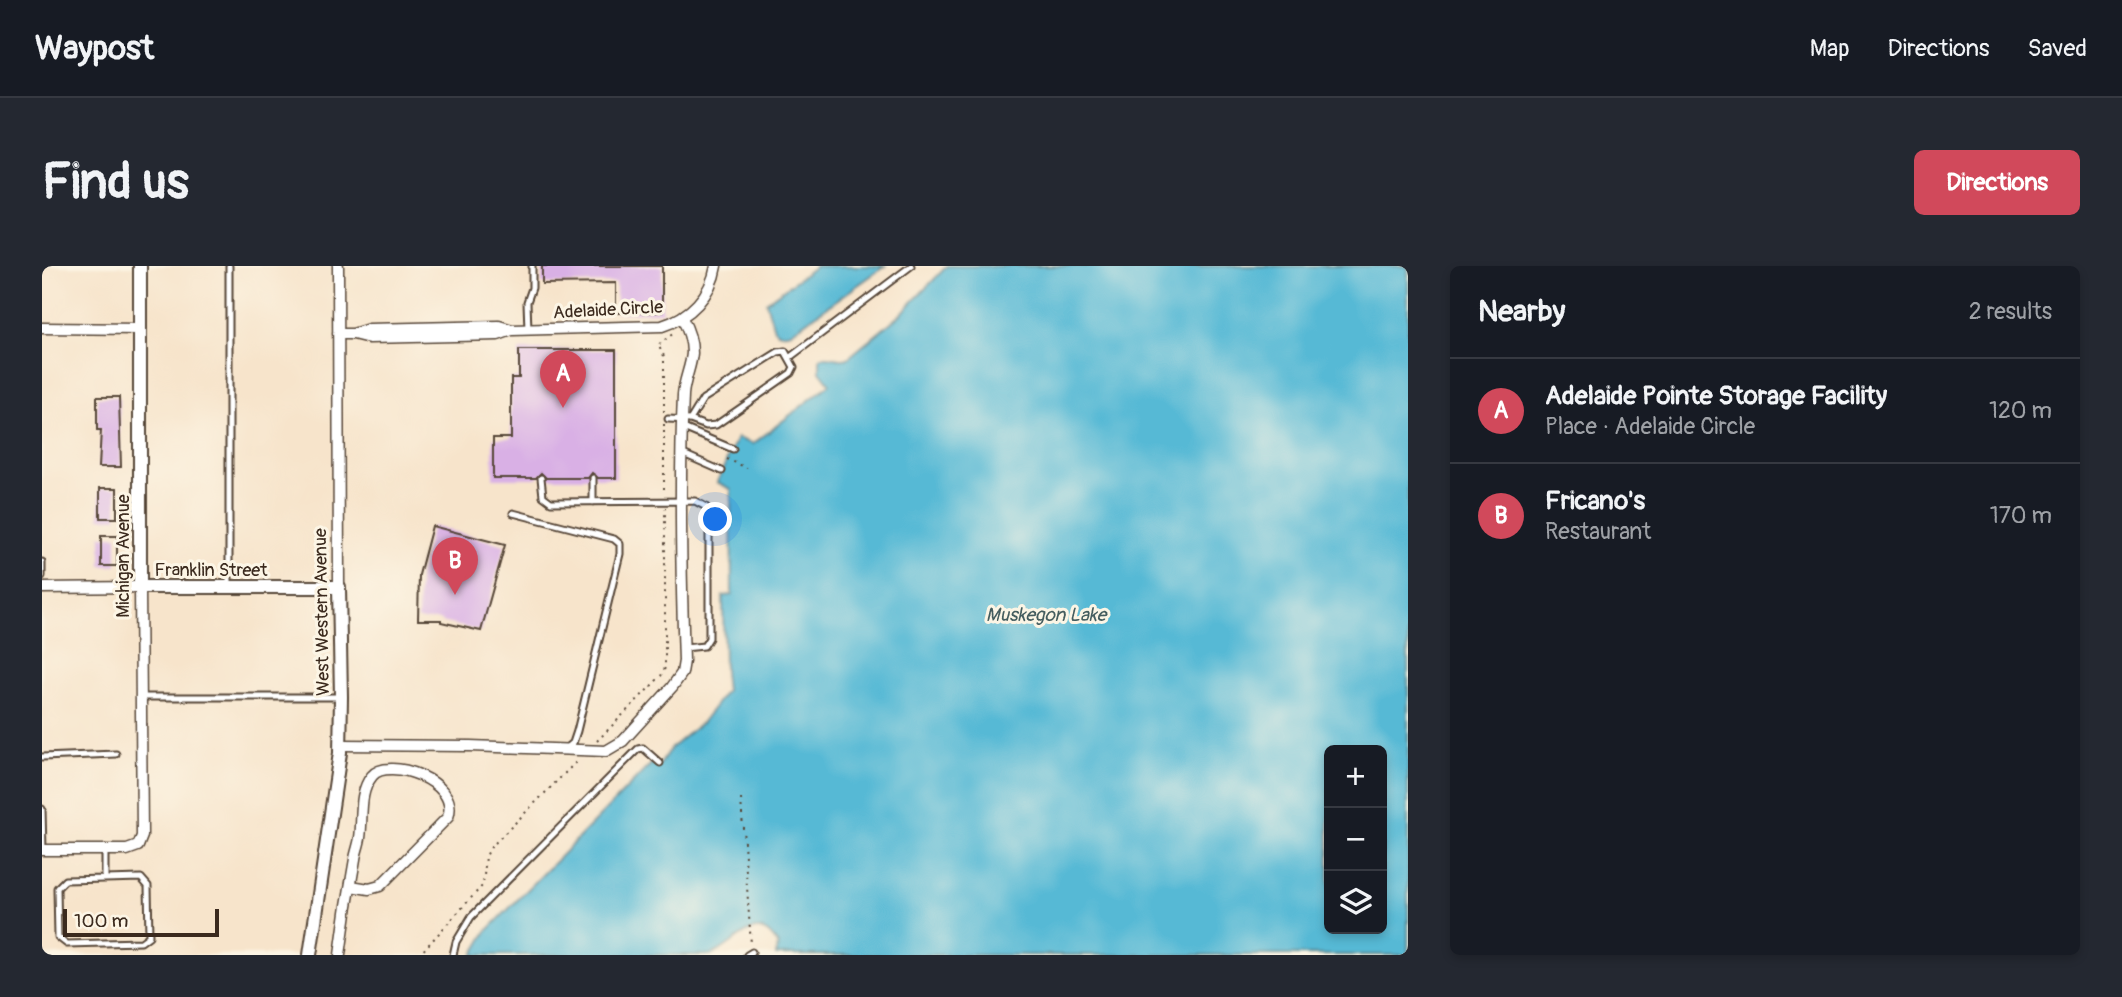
<!DOCTYPE html>
<meta charset="utf-8">
<style>
body{margin:0;font-family:Pangolin,sans-serif;background:#242831;color:#f1f3f6}
.controls{position:absolute;right:21px;bottom:21px;display:grid;overflow:hidden;border-radius:10px;box-shadow:0 4px 10px #0003}
.controls button{width:63px;height:63px;display:grid;place-items:center;padding:0;border:0;border-bottom:2px solid #363941;background:#171b24;color:#f1f3f6;font:35px sans-serif}
.scale{position:absolute;left:21px;bottom:18px;width:156px;box-sizing:border-box;padding-left:7px;border:4px solid #3b2a1e;border-top:0;font-size:19px;line-height:24px;white-space:nowrap;color:#3b2a1e;-webkit-text-stroke:5px #fcf5e5;paint-order:stroke}
.you{position:absolute;left:674px;top:254px;width:24px;height:24px;margin:-18px;border:5px solid #fff;border-radius:50%;background:#1a73e8;box-shadow:0 0 0 10px #1a73e833}
.badge{display:grid;place-items:center;width:46px;height:46px;border-radius:50%;background:#d1495b;color:#fff;font-size:23px;font-weight:700}
.pin{position:absolute;translate:-50% -58px;filter:drop-shadow(0 2px 4px #0008)}
.pin::after{content:'';position:absolute;top:37px;width:24px;height:21px;background:inherit;clip-path:polygon(0 0,100% 0,50% 100%)}
.list{margin:0;padding:0;list-style:none}
h2{display:flex;justify-content:space-between;align-items:center;height:91px;margin:0;padding:0 28px;font-size:30px}
h2 small{font-size:23px;font-weight:400;color:#9ea1a6}
.list li{display:grid;grid-template-columns:46px 1fr auto;gap:21px;align-items:center;box-sizing:border-box;height:105px;padding:0 28px;border-top:2px solid #363941}
.list b{display:block;font-size:26px;white-space:nowrap}
.list p{margin:0;font-size:23px;white-space:nowrap;color:#9ea1a6}
.list em{font-size:23px;font-style:normal;color:#9ea1a6}
.icon{flex:none;width:38px;height:38px;fill:none;stroke:currentColor;stroke-width:2;stroke-linecap:round;stroke-linejoin:round}
.map{position:relative;flex:none;width:1366px;height:689px;overflow:hidden;border-radius:10px}
header{display:flex;align-items:center;gap:42px;box-sizing:border-box;height:98px;padding:0 35px;background:#171b24;border-bottom:2px solid #363941}
header strong{font-size:33px}
nav{display:flex;gap:38px;margin-inline-start:auto;font-size:24px}
.intro{display:flex;align-items:center;justify-content:space-between;box-sizing:border-box;height:168px;padding:0 42px}
h1{margin:0;font-size:49px}
.button{padding:18px 32px;border-radius:10px;background:#d1495b;color:#fff;font-size:24px;font-weight:700}
main{display:flex;gap:42px;padding:0 42px}
aside{flex:1;background:#171b24;border-radius:10px;box-shadow:0 4px 10px #0003}
.map>svg:first-child{display:block}
.water{fill:#56b9d5;stroke:#48727a;stroke-width:2;fill-rule:evenodd}
.building{fill:#d9b0e5}
.lines{fill:none;stroke-linecap:round;stroke-linejoin:round}
.service-casing{stroke:#574638;stroke-width:9}
.minor-casing{stroke:#574638;stroke-width:13}
.tertiary-casing{stroke:#574638;stroke-width:16}
.path{stroke:#574638;stroke-width:2;stroke-dasharray:2 5;stroke-linecap:butt}
.service{stroke:#fff;stroke-width:5}
.minor{stroke:#fff;stroke-width:10}
.tertiary{stroke:#fff;stroke-width:12}
.labels{text-anchor:middle;dominant-baseline:central;stroke-width:6;stroke-linejoin:round;paint-order:stroke}
.street-label{font-size:18px;fill:#3b2a1e;stroke:#fcf5e5}
.water-label{font-size:19px;font-style:italic;fill:#445c5e;stroke:#fcf5e5}
</style>
<header>
<strong>Waypost</strong>
<nav><a>Map</a><a>Directions</a><a>Saved</a></nav>
</header>
<div class="intro"><h1>Find us</h1><a class="button">Directions</a></div>
<main>
<div class="map">
<svg width="1366" height="689" viewBox="0 0 1366 689">
<rect width="100%" height="100%" fill="#fcf5e5"/>
<filter id="ink" filterUnits="userSpaceOnUse"><feTurbulence type="fractalNoise" baseFrequency=".0143" numOctaves="2"/><feDisplacementMap in="SourceGraphic" scale="14" xChannelSelector="R" yChannelSelector="G"/><feConvolveMatrix kernelMatrix="1 2 1 2 8 2 1 2 1" color-interpolation-filters="sRGB"/></filter>
<filter id="wash" filterUnits="userSpaceOnUse"><feTurbulence type="fractalNoise" baseFrequency=".00686" numOctaves="4" result="noise"/><feDisplacementMap in="SourceGraphic" scale="28" xChannelSelector="R" yChannelSelector="G"/><feGaussianBlur stdDeviation="1.57" result="paint"/><feColorMatrix in="noise" values="0 0 0 0 0 0 0 0 0 0 0 0 0 0 0 0 0 1.4 0 .05"/><feComposite in="paint" operator="in"/></filter>
<g filter="url(#wash)">
<rect width="100%" height="100%" fill="#f7e4cb"/>
<path class="water" d="M 774,0 L 843,0 L 749,66 C 742,68 737,68 732,63 L 724,36 Z
M 905,0 L 1366,0 L 1366,689 L 734,689 L 736,679 C 712,638 689,689 664,689 C 586,689 509,689 431,689 L 445,665 L 612,495 L 617,500 L 629,482 L 660,456 L 684,425 L 682,406 L 681,330 L 690,329 L 689,223 L 675,216 L 695,172 L 711,178 L 788,118 L 778,105 L 778,92 C 787,88 797,96 806,92 L 859,48 ZM 1287,484 L 1340,484 L 1340,663 L 1287,663 Z"/>
<g id="blocks">
<path class="building" d="M 500,0 L 620,0 L 620,46 L 574,47 L 574,17 L 500,18 Z
M 477,84 L 574,84 L 574,212 L 556,212 L 550,207 L 546,212 L 504,212 L 499,207 L 494,212 L 451,212 L 451,172 L 469,172 L 469,112 L 477,112 Z
M 55,131 L 77,131 L 79,201 L 57,201 L 59,164 L 55,164 Z
M 58,222 L 75,222 L 75,252 L 58,252 Z
M 390,260 L 463,279 L 439,365 L 399,356 L 399,354 L 376,354 L 377,309 Z
M 59,270 L 75,270 L 75,300 L 59,300 Z"/>
</g>
</g>
<g filter="url(#ink)">
<use href="#blocks" fill-opacity="0" stroke="#574638" stroke-width="2"/>
<g class="lines">
<defs>
<path id="service" d="M 187,0 L 187,321
M 486,64 L 485,36 L 490,22 L 490,0
M 747,92 L 869,0
M 626,153 L 648,154 L 664,160 L 674,159 L 749,107 L 752,101 L 743,85 L 736,86 L 661,133 L 648,154
M 639,161 L 691,183
M 639,187 L 680,205
M 499,212 L 501,230 L 509,236 L 653,235 L 664,241 L 667,252 L 667,372 L 662,380 L 642,382
M 551,212 L 551,236
M 471,247 L 572,273 L 578,278 L 578,288 L 535,465 L 531,477 L 524,483
M 0,296 L 0,310
M 99,431 L 299,431
M 0,491 L 74,488
M 0,543 L 1,584
M 63,584 L 63,613 L 99,612 L 106,620 L 107,670 L 99,676 L 25,678 L 16,671 L 15,622 L 23,614 L 63,613
M 411,689 L 414,676 L 429,651 L 596,483 L 601,482 L 618,497
M 705,689 L 710,686"/>
<path id="minor" d="M 296,0 L 297,321
M 0,62 L 98,63
M 296,68 L 311,68 L 327,63 L 457,60 L 470,64 L 620,60 C 648,51 669,30 674,0
M 311,68 L 327,72 L 456,69 L 470,64
M 0,322 L 98,321 L 100,570 L 96,580 L 85,584 L 0,584
M 298,479 L 428,480 L 564,485 L 581,475 L 630,421 L 640,407 L 642,395 C 639,306 637,217 641,129 C 642,114 649,101 650,87 C 650,74 646,63 640,52
M 298,689 C 302,657 307,625 313,593 C 314,586 317,579 318,572 C 321,552 316,527 330,510 C 345,490 419,515 406,551 L 338,620 L 327,623 L 309,620"/>
<path id="tertiary" d="M 98,0 L 98,321 L 297,321 L 299,431 L 298,487 L 268,689"/>
</defs>
<use href="#service" class="service-casing"/>
<use href="#minor" class="minor-casing"/>
<use href="#tertiary" class="tertiary-casing"/>
<path class="path" d="M 622,146 L 622,90 L 616,79 L 632,67
M 622,158 L 622,226
M 685,193 L 705,202
M 555,475 L 619,410 L 623,402 L 623,242
M 699,533 L 709,679
M 377,689 L 441,619 L 444,590 L 449,581 L 536,494"/>
<use href="#service" class="service"/>
<use href="#minor" class="minor"/>
<use href="#tertiary" class="tertiary"/>
</g>
</g>
<g class="labels">
<g class="street-label">
<text transform="translate(566 44) rotate(-3)">Adelaide Circle</text>
<text transform="translate(81 290) rotate(-90)">Michigan Avenue</text>
<text x="169" y="304">Franklin Street</text>
<text transform="translate(280 346) rotate(-91)">West Western Avenue</text>
</g>
<g class="water-label">
<text x="1004" y="349">Muskegon Lake</text>
</g>
</g>
</svg>
<div class="controls">
<button>+</button>
<button>−</button>
<button><svg class="icon" aria-label="layers" viewBox="0 0 24 24"><path d="M12 4l9 5-9 5-9-5zM3 14l9 5 9-5"/></svg></button>
</div>
<div class="scale">100 m</div>
<div class="you"></div>
<div class="pin badge" style="left:521px;top:142px">A</div>
<div class="pin badge" style="left:413px;top:329px">B</div>
</div>
<aside>
<h2>Nearby<small>2 results</small></h2>
<ul class="list">
<li><span class="badge">A</span><div><b>Adelaide Pointe Storage Facility</b><p>Place · Adelaide Circle</p></div><em>120 m</em></li>
<li><span class="badge">B</span><div><b>Fricano's</b><p>Restaurant</p></div><em>170 m</em></li>
</ul>
</aside>
</main>
